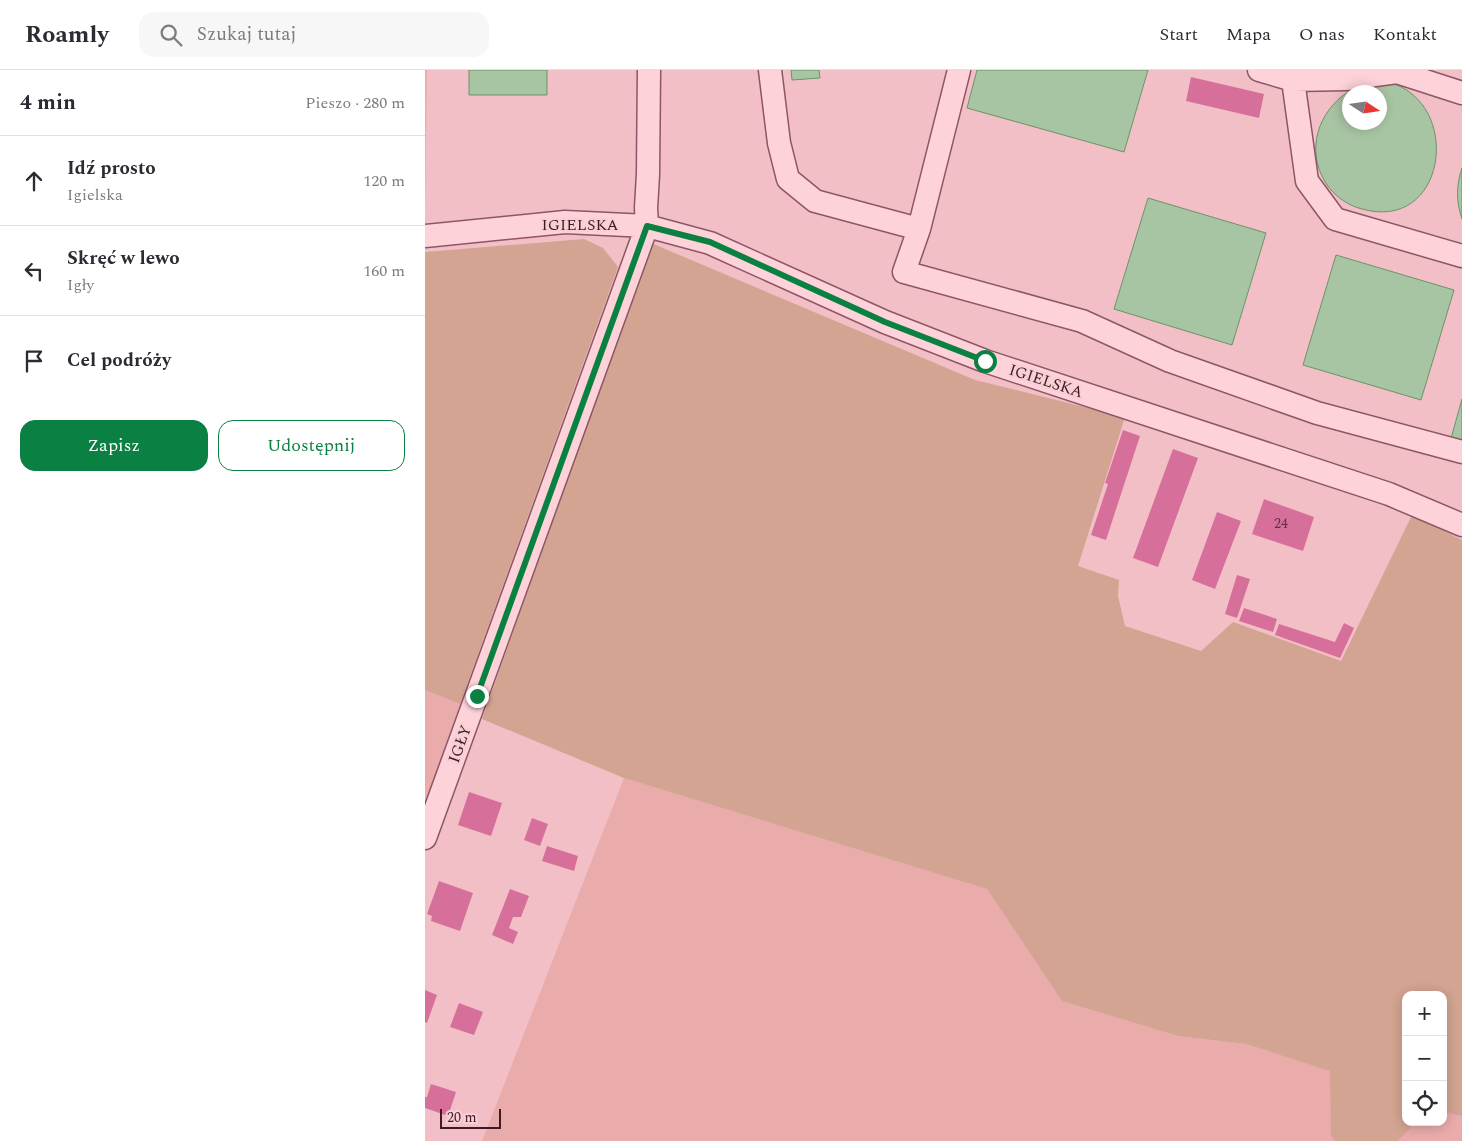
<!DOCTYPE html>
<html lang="pl">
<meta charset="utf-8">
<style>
body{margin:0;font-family:Spectral,serif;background:#f7f7f7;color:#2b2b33}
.controls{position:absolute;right:15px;bottom:15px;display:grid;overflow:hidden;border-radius:10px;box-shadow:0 2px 12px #0003}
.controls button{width:45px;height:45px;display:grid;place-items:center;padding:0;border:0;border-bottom:1px solid #e1e1e2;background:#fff;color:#2b2b33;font:25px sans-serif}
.compass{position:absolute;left:917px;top:15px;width:45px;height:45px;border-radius:50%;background:#fff;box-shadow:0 2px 12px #0003;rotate:102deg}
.scale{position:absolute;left:15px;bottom:12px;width:61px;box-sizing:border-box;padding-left:5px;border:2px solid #3c1b27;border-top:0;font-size:14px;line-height:18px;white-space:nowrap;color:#3c1b27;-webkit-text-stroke:4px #f9cfd5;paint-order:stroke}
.stop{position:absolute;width:15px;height:15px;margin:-11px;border:4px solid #0b8043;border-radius:50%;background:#fff}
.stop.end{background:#0b8043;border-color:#fff;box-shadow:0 1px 5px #0008}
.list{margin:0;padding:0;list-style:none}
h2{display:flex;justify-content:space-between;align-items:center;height:65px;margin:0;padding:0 20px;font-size:21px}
h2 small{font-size:16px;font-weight:400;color:#7c7c81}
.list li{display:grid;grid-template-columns:32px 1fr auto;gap:15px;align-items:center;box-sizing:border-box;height:90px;padding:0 20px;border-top:1px solid #e1e1e2}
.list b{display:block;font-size:19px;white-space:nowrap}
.list p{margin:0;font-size:16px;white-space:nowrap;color:#7c7c81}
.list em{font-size:16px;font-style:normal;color:#7c7c81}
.actions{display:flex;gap:10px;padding:15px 20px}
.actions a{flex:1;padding:11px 0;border:1px solid #0b8043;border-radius:15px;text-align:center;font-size:18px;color:#0b8043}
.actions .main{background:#0b8043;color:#fff}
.icon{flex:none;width:28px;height:28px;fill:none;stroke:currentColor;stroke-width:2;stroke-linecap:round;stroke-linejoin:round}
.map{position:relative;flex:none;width:1037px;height:1071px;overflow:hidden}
header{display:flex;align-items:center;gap:30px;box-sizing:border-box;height:70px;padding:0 25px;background:#fff;border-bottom:1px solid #e1e1e2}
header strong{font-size:24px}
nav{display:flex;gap:28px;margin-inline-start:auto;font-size:18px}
.search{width:350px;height:45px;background:#f7f7f7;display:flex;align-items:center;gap:12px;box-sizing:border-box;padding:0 18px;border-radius:15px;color:#7c7c81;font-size:19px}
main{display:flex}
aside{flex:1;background:#fff}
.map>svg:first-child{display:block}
.farmland{fill:#eaabab}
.green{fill:#d2a491}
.water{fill:#a7c4a3;stroke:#6c9368;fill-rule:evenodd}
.building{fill:#d6709b}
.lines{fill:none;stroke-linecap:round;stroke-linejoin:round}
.minor-casing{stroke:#8e5566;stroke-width:25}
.minor{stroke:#fdd3d9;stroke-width:22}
.route{stroke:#0b8043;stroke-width:6}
.labels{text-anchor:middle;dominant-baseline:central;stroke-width:5;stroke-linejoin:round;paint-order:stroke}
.number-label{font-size:14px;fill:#623044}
.street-label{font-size:16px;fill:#3c1b27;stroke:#f9cfd5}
</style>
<header>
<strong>Roamly</strong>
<div class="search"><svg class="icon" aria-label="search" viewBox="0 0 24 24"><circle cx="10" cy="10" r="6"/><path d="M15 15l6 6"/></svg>Szukaj tutaj</div>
<nav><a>Start</a><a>Mapa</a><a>O nas</a><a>Kontakt</a></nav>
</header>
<main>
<aside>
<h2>4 min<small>Pieszo · 280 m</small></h2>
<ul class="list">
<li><svg class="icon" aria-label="ahead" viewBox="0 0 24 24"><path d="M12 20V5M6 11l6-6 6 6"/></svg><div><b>Idź prosto</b><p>Igielska</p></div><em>120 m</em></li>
<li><svg class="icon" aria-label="left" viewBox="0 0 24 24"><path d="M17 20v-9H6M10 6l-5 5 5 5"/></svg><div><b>Skręć w lewo</b><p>Igły</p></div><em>160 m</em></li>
<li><svg class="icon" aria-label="arrive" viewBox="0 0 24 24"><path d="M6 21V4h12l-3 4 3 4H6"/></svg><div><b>Cel podróży</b></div></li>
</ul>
<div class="actions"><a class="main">Zapisz</a><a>Udostępnij</a></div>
</aside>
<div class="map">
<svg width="1037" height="1071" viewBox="0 0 1037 1071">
<rect width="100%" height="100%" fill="#f3bfc6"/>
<path class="farmland" d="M 0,0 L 2,0 L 0,137 Z
M 0,620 L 35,634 L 0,734 Z
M 199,708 L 562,819 L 637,931 L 753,966 L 821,974 L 906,1001 L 906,1066 L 910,1071 L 57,1071 Z
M 1018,1042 L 1037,1046 L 1037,1071 L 973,1071 L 991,1052 L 1018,1052 Z"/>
<path class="green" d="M 159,169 L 178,178 L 193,197 L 35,634 L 0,620 L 0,182 Z
M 226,173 L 550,310 L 700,347 L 653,496 L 694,510 L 693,526 L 700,556 L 776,581 L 808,552 L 916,591 L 987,445 L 1037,470 L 1037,1046 L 1018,1042 L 1018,925 L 981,925 L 981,1052 L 991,1052 L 973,1071 L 910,1071 L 906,1066 L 905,1001 L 821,974 L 753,966 L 637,931 L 562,819 L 199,708 L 57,649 Z"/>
<path class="water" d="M 44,0 L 122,0 L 122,25 L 44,25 Z
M 366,0 L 394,0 L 395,8 L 367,10 Z
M 552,0 L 723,0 L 699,82 L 542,38 Z
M 950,13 C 957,13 966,13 972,15 C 1037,42 1019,162 937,139 C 920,135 904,122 897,106 C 881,73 897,36 928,19 C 934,15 943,14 950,13 ZM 924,22 L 954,22 L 954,52 L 924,52 Z
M 1037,98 L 1037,149 C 1031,131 1031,116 1037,98 Z
M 723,128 L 841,163 L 807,275 L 689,239 Z
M 911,185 L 1029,220 L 996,330 L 878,295 Z
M 1037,329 L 1037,375 L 1025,372 Z"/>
<path class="building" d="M 766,7 L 839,24 L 834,48 L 761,31 Z
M 698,360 L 715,366 L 681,470 L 666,465 L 683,414 L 680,413 Z
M 748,379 L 773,388 L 733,497 L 708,488 Z
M 839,429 L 889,447 L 878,481 L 827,464 Z
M 792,442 L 816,451 L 790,519 L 767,510 Z
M 812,505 L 825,509 L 812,548 L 800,544 Z
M 819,538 L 852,549 L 848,562 L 814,551 Z
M 919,553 L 929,558 L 915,588 L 850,565 L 854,554 L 910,572 Z
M 44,722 L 77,733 L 66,766 L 33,755 Z
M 107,748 L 123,754 L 115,776 L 99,770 Z
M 122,776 L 153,786 L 149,801 L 117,791 Z
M 14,811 L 48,823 L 35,861 L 6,851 L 7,846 L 2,844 Z
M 85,819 L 104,826 L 96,847 L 88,847 L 84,858 L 93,862 L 88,874 L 67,865 Z
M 0,920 L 12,925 L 2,953 L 0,952 Z
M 34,933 L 58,942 L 49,965 L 25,957 Z
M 6,1014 L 31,1022 L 23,1046 L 0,1038 L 0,1027 L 2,1027 Z"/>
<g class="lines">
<defs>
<path id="minor" d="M 345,0 L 354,73 L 363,109 L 390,131 L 494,159 L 534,0
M 834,0 L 868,10 L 921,9 L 972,2 L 1037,23
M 868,10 L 882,111 L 910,149 L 1037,186
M 494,159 L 479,202 L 657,251 L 745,291 L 892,343 L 1037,382
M 0,166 L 140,152 L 222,156 L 285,173 L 460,252 L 560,291 L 964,424 L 1037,455
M 0,768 L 222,156 L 221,138 L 223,104 L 224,0"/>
</defs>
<use href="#minor" class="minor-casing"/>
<use href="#minor" class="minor"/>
</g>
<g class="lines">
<path class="route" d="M 52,626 L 222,156 L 285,172 L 460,252 L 560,291"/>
</g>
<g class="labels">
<g class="number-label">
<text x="856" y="453">24</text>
</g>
<g class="street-label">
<text x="155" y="155">IGIELSKA</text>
<text transform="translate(621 311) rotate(18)">IGIELSKA</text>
<text transform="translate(35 674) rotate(-70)">IGŁY</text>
</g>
</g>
</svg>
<div class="controls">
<button>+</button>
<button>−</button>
<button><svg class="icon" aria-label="locate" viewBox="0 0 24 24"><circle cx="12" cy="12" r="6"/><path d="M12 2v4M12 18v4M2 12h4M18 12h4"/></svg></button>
</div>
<svg class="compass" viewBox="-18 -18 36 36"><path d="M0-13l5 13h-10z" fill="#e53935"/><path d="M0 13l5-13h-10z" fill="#7c7c81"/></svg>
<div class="scale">20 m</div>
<div class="stop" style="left:560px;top:291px"></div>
<div class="stop end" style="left:52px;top:626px"></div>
</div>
</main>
